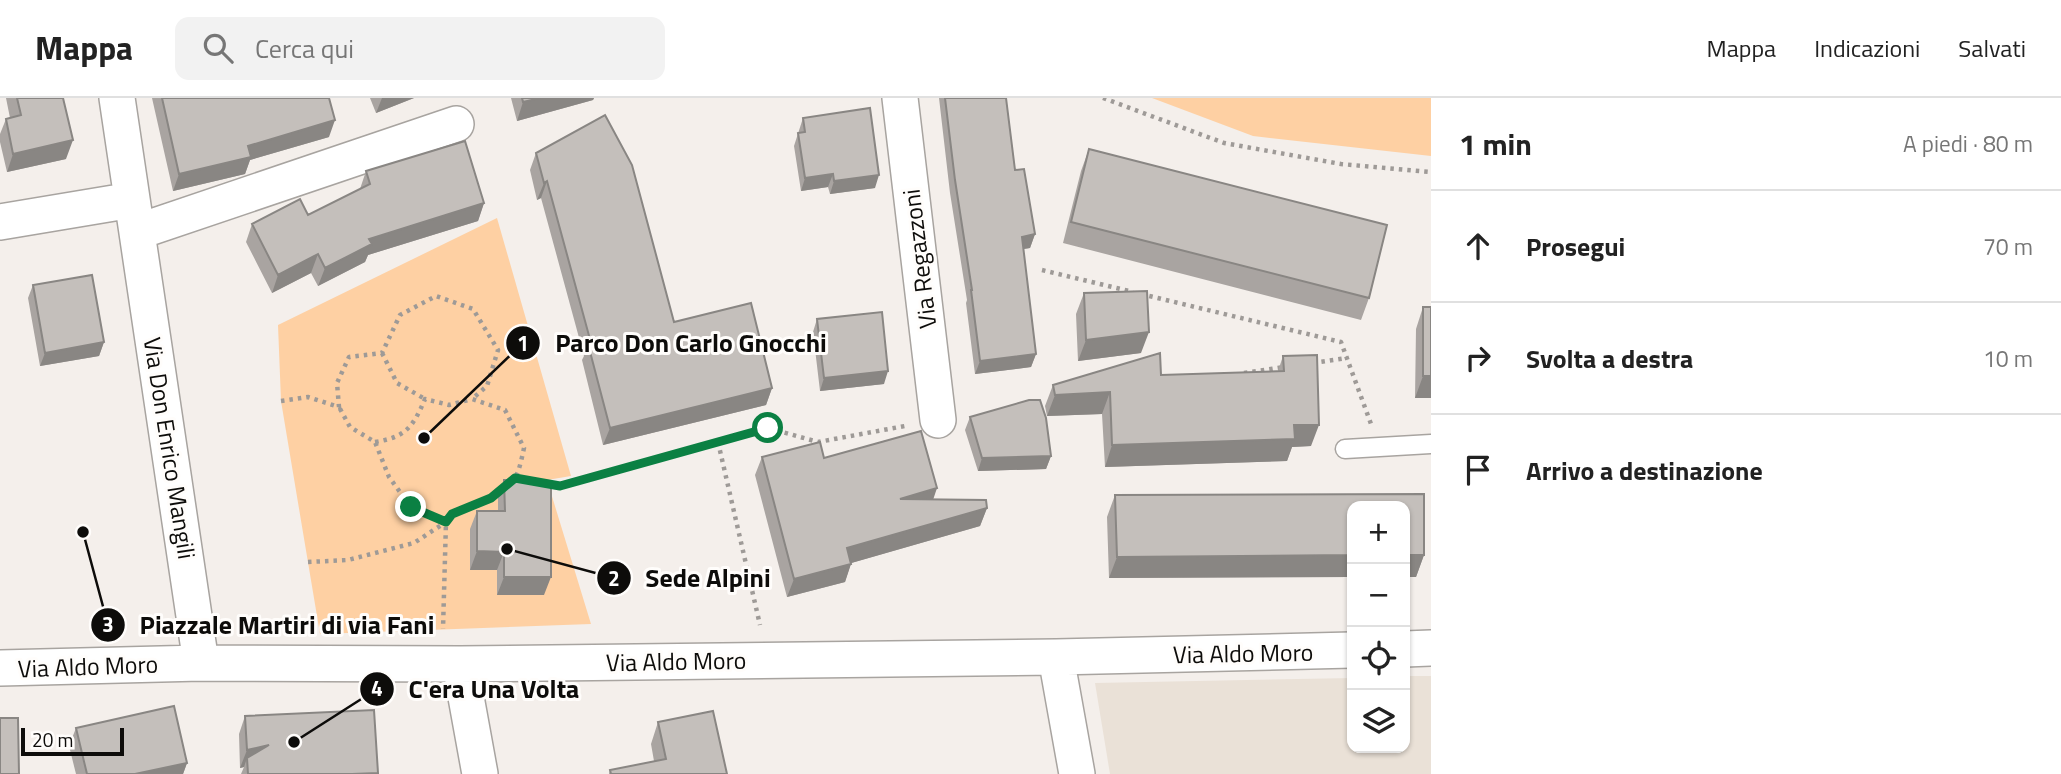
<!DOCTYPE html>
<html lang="it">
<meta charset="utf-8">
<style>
body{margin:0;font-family:"Titillium Web",sans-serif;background:#f2f2f2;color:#222}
.controls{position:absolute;right:21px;bottom:21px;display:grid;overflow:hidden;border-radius:14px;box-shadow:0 2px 5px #0004}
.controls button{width:63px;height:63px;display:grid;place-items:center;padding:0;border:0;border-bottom:2px solid #e0e0e0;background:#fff;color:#222;font:35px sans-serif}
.scale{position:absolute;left:21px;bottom:18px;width:103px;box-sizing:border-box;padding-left:7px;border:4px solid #0d0c0a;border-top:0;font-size:19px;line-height:24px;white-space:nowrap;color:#0d0c0a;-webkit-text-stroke:5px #fffdfb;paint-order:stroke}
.stop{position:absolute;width:21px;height:21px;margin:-16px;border:5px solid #0b8043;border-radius:50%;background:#fff}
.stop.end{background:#0b8043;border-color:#fff;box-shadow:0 2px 7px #0008}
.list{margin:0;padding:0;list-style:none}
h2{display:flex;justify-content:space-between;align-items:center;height:91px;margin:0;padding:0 28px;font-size:30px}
h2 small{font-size:23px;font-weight:400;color:#767676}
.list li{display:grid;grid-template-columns:46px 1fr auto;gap:21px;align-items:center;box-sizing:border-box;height:112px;padding:0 28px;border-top:2px solid #e0e0e0}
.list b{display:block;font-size:26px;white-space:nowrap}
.list em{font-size:23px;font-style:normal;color:#767676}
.icon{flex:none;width:38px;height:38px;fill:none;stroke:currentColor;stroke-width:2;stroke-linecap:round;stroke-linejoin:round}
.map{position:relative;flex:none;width:1431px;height:676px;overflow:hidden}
header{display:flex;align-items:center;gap:42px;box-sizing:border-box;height:98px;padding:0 35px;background:#fff;border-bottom:2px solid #e0e0e0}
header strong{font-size:33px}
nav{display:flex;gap:38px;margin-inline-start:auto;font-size:24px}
.search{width:490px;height:63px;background:#f2f2f2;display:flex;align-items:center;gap:18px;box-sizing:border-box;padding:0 24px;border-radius:14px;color:#767676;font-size:26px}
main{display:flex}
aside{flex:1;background:#fff}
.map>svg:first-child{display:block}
.built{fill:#eae1d7}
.green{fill:#fed0a3}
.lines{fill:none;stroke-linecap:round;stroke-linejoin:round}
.service-casing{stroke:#a8a4a0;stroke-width:21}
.minor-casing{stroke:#a8a4a0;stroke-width:38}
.path{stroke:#9e9a97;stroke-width:4.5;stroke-dasharray:3.5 5;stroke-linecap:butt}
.service{stroke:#fff;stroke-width:18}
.minor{stroke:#fff;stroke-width:35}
.wall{fill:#a9a4a1}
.shaded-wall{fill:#898683}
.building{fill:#c4bfbb;stroke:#898683;stroke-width:2}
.route{stroke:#0b8043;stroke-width:9}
.labels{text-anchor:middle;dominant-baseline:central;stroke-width:6;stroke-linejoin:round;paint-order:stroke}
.street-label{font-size:24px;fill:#0d0c0a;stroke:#fffdfb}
.leader{fill:none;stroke:#0d0c0a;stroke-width:2.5}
.callout-dot{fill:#0d0c0a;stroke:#fffdfb;stroke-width:2.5}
.mark-label{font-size:21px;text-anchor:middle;font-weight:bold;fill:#fff}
.callout-label{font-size:26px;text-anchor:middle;font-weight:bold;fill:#0d0c0a;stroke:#fffdfb;stroke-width:6;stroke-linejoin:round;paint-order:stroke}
</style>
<header>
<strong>Mappa</strong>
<div class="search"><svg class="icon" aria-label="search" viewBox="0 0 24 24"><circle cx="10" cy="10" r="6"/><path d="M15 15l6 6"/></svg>Cerca qui</div>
<nav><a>Mappa</a><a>Indicazioni</a><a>Salvati</a></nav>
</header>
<main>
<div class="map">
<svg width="1431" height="676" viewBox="0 0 1431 676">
<rect width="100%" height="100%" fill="#f4efeb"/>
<path class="built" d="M 1405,578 L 1431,578 L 1431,676 L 1110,676 L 1095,585 L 1352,580 L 1352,650 L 1405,650 Z"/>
<path class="green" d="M 1152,0 L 1431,0 L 1431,58 L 1253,38 Z
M 497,120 L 571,378 L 547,382 L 591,526 L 320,536 L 281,303 L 278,227 Z"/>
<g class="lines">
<defs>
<path id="service" d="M 1345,351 L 1431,346"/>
<path id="minor" d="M 117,0 L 201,565
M 900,0 L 938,322
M 0,124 L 132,102
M 137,134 L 456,26
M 1405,551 L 1431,550
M 1056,559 L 1077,676
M 460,566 L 480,676
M 0,570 L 201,565 L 460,566 L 1056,559 L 1352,552"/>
</defs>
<use href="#service" class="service-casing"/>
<use href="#minor" class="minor-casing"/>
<path class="path" d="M 1103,0 L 1224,45 L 1341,66 L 1431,74
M 1042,172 L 1133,194
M 1141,196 L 1341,244 L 1371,326
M 382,255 L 397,285 L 425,301
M 1313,265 L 1347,260
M 1244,275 L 1284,269
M 281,303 L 308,299 L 339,309 L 337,285 L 349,259 L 382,255 L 400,217 L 436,198 L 473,211 L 498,252 L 487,288 L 472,301 L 505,312 L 524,350 C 522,359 520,370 516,378 C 503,402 462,404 446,424 L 443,531
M 375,344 C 406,339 413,329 425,301 L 449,307 L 472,301
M 718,344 L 760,527
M 515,380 L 535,383
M 547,385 L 560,388 L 768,330 L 818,344 L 905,328
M 308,464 L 348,462 L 414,445 L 446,424 L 411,409 L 389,379 L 375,344 L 350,329 L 339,309"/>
<use href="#service" class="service"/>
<use href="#minor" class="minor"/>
</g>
<path class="wall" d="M 6,0 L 63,0 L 66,61 L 7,74 L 0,44 L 0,36 L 6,21 L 10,20 Z
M 152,0 L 329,0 L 329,39 L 250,62 L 245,76 L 173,93 Z
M 370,0 L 414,0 L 376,15 Z
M 511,0 L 594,0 L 593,2 L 517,23 Z
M 939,0 L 1006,0 L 1015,72 L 1035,136 L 1030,150 L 1023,151 L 1036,256 L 1031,269 L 975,276 L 966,205 L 967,202 L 950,95 Z
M 803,20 L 875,90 L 830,96 L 828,89 L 801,93 L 794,48 Z
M 1089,51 L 1369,200 L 1361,222 L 1063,145 L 1081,73 Z
M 536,55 L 674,224 L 772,290 L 766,307 L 603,347 L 582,262 L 584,258 L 541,100 L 537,102 L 530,72 Z
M 366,73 L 484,105 L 478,123 L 368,157 L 365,164 L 318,188 L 311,175 L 272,195 L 246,144 L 252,126 L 308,117 L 360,91 Z
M 33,187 L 104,244 L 99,258 L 40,268 L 28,200 Z
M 1084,195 L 1141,255 L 1078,263 L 1076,216 Z
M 1423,209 L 1431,300 L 1415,300 L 1416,231 Z
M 817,221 L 884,286 L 820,293 L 813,234 Z
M 1283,258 L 1311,348 L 1292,349 L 1287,363 L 1105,369 L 1102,316 L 1047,318 L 1045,308 L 1053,287 L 1161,277 L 1278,273 Z
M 970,319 L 1051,358 L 1046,371 L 978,373 L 965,332 Z
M 762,359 L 824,360 L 933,402 L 987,410 L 980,428 L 851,465 L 845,484 L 787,499 L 755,377 Z
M 504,382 L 544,497 L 497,497 L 497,472 L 470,472 L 470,431 L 477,413 L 498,413 L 498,400 Z
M 1424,396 L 1424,457 L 1416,479 L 1405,479 L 1405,408 L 1352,408 L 1352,479 L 1109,480 L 1107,419 L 1115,397 Z
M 245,618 L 378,675 L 377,676 L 241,676 L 244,669 L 240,670 L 239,636 Z
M 658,624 L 727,676 L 609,676 L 610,672 L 654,663 L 651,646 Z
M 76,630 L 187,665 L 183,676 L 76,676 L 69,648 Z"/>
<path class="shaded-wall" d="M 382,0 L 414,0 L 376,15 Z
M 540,0 L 594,0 L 593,2 L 517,23 L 523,4 Z
M 335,22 L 329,39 L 250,62 L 245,76 L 173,93 L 179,76 L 248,48 Z
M 73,42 L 66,61 L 7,74 L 13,56 Z
M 833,76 L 828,89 L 801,93 L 805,80 Z
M 879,77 L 875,90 L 830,96 L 834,83 Z
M 547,83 L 541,100 L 537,102 L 544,85 Z
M 484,105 L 478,123 L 368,157 L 365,164 L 318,188 L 325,170 L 369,141 Z
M 1035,136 L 1030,150 L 1017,152 L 1022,139 Z
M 318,156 L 311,175 L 272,195 L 278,177 Z
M 1149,234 L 1141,255 L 1078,263 L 1086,242 Z
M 104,244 L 99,258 L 40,268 L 45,255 Z
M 1036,256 L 1031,269 L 975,276 L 980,263 Z
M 888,273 L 884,286 L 820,293 L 824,280 Z
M 1423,278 L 1431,278 L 1431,300 L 1415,300 Z
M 772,290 L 766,307 L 603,347 L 610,330 Z
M 1110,294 L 1102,316 L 1047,318 L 1055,297 Z
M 1294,327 L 1319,327 L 1311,348 L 1292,349 L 1287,363 L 1105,369 L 1112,347 Z
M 1051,358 L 1046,371 L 978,373 L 982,360 Z
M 937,390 L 931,408 L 900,401 Z
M 987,410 L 980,428 L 841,468 L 847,450 Z
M 477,453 L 504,454 L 497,472 L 470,472 Z
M 1352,457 L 1352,479 L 1109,480 L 1117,459 Z
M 1405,457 L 1424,457 L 1416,479 L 1405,479 Z
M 851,466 L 845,484 L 787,499 L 794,481 Z
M 504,479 L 551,479 L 544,497 L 497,497 Z
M 269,647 L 247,660 L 244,669 L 240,670 L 247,652 Z
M 187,665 L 183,676 L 135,676 Z"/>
<path class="building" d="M 17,0 L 63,0 L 73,42 L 13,56 L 6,21 L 21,17 Z
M 162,0 L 329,0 L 335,22 L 248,48 L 251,59 L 179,76 Z
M 522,0 L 540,0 L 523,4 Z
M 945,0 L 1006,0 L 1015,72 L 1024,71 L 1035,136 L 1022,139 L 1036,256 L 980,263 L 971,192 L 972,192 L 955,82 Z
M 870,10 L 879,77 L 834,83 L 833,76 L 805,80 L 798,35 L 805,34 L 803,20 Z
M 605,17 L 632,67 L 674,224 L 751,205 L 772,290 L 610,330 L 588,246 L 591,245 L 547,83 L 544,85 L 536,55 Z
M 465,43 L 484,105 L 369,141 L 372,146 L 325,170 L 318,156 L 278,177 L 252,126 L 300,101 L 308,117 L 370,86 L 366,73 Z
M 1089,51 L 1387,127 L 1369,200 L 1071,124 Z
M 92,177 L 104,244 L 45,255 L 33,187 Z
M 1147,193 L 1149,234 L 1086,242 L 1084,195 Z
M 1423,209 L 1431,209 L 1431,278 L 1423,278 Z
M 882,214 L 888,273 L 824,280 L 817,221 Z
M 1160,255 L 1161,277 L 1284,273 L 1283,258 L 1317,257 L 1319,327 L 1294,327 L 1295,341 L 1112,347 L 1110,294 L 1055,297 L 1053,287 Z
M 1029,302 L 1040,302 L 1046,320 L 1051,358 L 982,360 L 970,319 Z
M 921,333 L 937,390 L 900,401 L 986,402 L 987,410 L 847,450 L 851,466 L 794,481 L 762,359 L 820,344 L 824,360 Z
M 504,382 L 551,383 L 551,479 L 504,479 L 504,454 L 477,453 L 477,413 L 505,413 Z
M 1424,396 L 1424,457 L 1405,457 L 1405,408 L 1352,408 L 1352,457 L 1117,459 L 1115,397 Z
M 174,608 L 187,665 L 135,676 L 87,676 L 76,630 Z
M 374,612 L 378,675 L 352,676 L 248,676 L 247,660 L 269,647 L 247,652 L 245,618 Z
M 713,613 L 727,676 L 611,676 L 610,672 L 666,661 L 658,624 Z
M 0,620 L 18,620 L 19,676 L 0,676 Z"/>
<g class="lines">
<path class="route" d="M 411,409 L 446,424 L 452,416 L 491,400 L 515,380 L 560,388 L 768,330"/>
</g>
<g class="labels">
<g class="street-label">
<text transform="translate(919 161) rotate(-97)">Via Regazzoni</text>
<text transform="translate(170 350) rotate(81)">Via Don Enrico Mangili</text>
<text transform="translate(1243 555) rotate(-1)">Via Aldo Moro</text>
<text transform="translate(676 563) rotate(-1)">Via Aldo Moro</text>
<text transform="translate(88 568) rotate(-2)">Via Aldo Moro</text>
</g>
</g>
<path class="leader" d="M424 340L523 245M507 451L614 480M83 434L108 527M294 644L377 591"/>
<g class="callout-dot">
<circle cx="424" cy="340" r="7"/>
<circle cx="507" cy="451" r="7"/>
<circle cx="83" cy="434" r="7"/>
<circle cx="294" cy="644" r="7"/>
<circle cx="523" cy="245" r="18"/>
<circle cx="614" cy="480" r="18"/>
<circle cx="108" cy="527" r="18"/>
<circle cx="377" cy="591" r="18"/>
</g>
<g class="mark-label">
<text x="523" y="253">1</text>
<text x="614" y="488">2</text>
<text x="108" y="534">3</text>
<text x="377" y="598">4</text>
</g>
<g class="callout-label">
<text x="691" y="254">Parco Don Carlo Gnocchi</text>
<text x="708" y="489">Sede Alpini</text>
<text x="287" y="536">Piazzale Martiri di via Fani</text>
<text x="494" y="600">C'era Una Volta</text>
</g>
</svg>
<div class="controls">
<button>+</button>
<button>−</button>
<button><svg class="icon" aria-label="locate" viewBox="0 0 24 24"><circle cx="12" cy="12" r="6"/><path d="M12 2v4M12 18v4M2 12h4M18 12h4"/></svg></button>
<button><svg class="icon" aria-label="layers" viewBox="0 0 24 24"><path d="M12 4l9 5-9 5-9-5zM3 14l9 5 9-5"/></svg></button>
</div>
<div class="scale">20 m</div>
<div class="stop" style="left:768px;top:330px"></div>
<div class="stop end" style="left:411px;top:409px"></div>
</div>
<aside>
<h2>1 min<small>A piedi · 80 m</small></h2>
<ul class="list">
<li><svg class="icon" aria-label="ahead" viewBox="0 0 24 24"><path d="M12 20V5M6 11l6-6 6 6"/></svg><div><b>Prosegui</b></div><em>70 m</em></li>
<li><svg class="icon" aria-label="right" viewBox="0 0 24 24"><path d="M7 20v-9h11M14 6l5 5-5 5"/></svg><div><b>Svolta a destra</b></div><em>10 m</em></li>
<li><svg class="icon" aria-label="arrive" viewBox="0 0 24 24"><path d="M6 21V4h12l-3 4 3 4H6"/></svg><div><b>Arrivo a destinazione</b></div></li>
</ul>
</aside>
</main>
